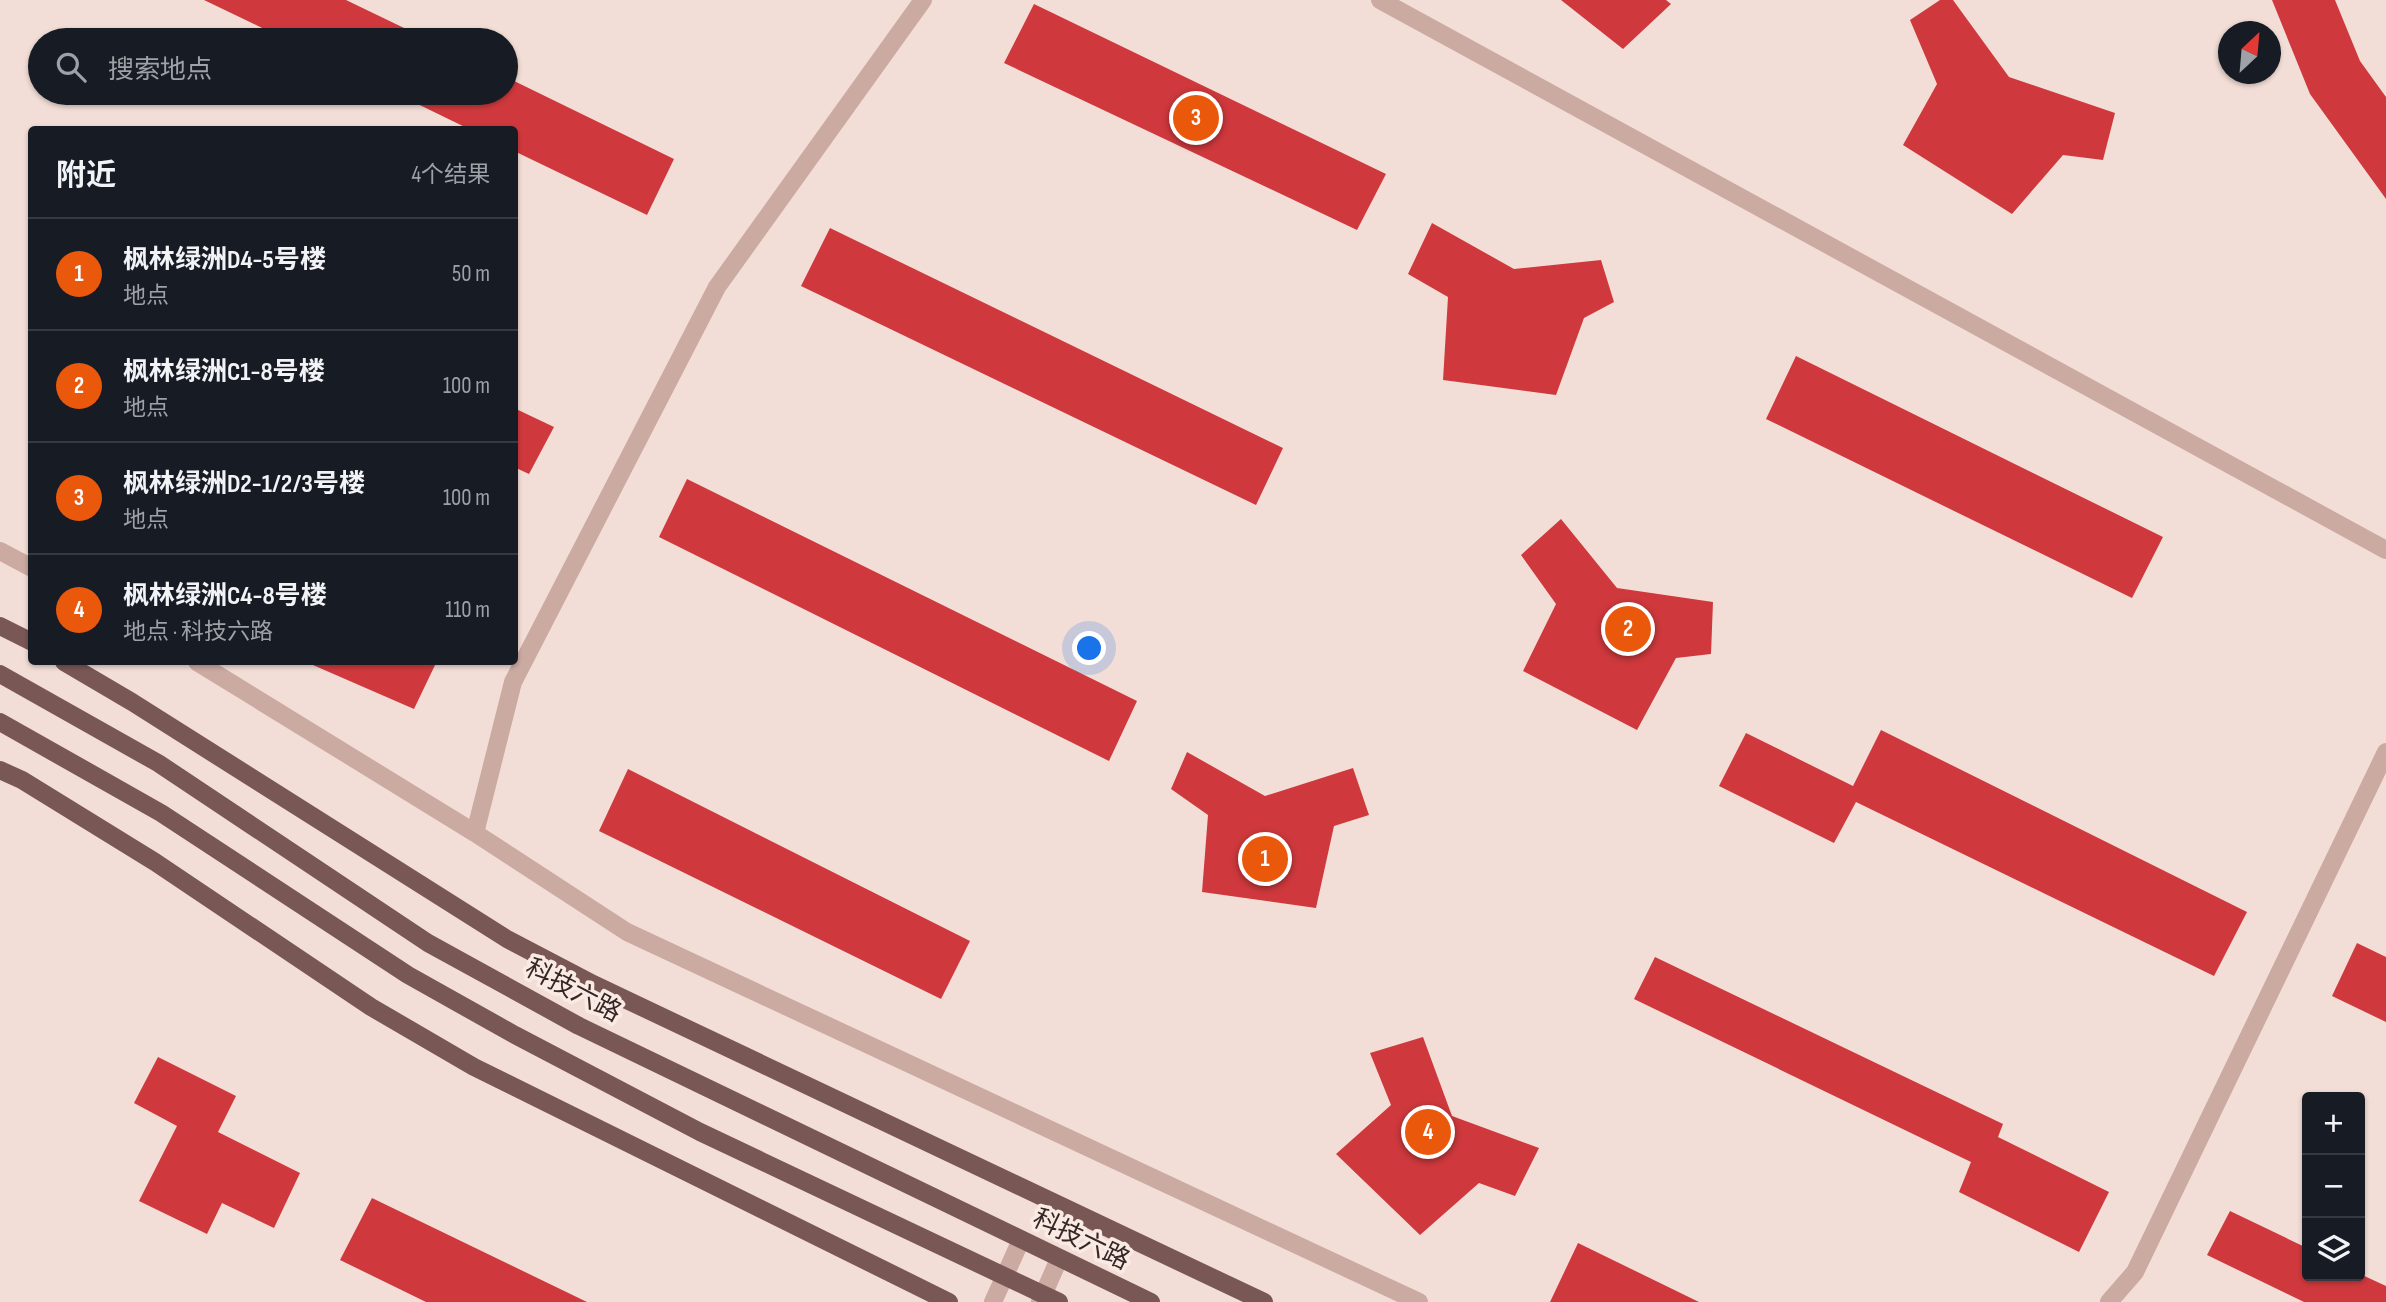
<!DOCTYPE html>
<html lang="zh">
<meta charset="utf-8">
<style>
body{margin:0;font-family:"Sofia Sans Condensed","Noto Sans SC",sans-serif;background:#20242c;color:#f1f3f6}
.controls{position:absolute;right:21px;bottom:21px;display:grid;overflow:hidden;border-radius:7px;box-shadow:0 2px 5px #0004}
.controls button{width:63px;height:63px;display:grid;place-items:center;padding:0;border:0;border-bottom:2px solid #363941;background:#171b24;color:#f1f3f6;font:35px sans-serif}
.compass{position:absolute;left:2218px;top:21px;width:63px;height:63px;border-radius:50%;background:#171b24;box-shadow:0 2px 5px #0004;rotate:26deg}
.you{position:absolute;left:1090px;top:649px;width:24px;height:24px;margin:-18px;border:5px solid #fff;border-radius:50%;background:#1a73e8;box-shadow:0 0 0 10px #1a73e833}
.badge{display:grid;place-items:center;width:46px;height:46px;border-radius:50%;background:#ea580c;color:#fff;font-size:23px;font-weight:700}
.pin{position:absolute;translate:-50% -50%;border:4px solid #fff;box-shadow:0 2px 7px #0006}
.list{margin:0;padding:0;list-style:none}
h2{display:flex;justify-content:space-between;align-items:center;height:91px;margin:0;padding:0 28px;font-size:30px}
h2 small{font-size:23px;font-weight:400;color:#9ea1a6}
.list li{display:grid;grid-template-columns:46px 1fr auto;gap:21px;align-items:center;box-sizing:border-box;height:112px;padding:0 28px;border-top:2px solid #363941}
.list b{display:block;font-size:26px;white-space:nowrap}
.list p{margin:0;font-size:23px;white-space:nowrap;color:#9ea1a6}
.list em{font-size:23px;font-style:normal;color:#9ea1a6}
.icon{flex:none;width:38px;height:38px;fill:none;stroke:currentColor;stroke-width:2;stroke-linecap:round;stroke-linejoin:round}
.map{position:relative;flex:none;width:2386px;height:1302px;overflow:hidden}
.search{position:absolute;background:#171b24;box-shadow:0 2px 5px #0004;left:28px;top:28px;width:490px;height:77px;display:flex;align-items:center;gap:18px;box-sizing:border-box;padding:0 24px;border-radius:38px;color:#9ea1a6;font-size:26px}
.panel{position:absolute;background:#171b24;box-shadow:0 2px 5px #0004;left:28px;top:126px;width:490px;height:539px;border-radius:7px}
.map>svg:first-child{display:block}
.building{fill:#cf393d}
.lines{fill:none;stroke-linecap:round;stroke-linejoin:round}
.minor{stroke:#cbaaa2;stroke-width:18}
.major{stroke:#795755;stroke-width:18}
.labels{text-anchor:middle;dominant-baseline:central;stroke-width:7;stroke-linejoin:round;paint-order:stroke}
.street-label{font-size:26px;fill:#362625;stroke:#faeae4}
</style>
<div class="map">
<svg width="2386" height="1302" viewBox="0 0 2386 1302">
<rect width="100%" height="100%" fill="#f3ded7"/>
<path class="building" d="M 204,0 L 346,0 L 429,40 L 287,40 Z
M 1561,0 L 1666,0 L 1671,4 L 1623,49 Z
M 1940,0 L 1953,0 L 2009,77 L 2115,113 L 2103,160 L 2063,155 L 2012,214 L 1903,145 L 1937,84 L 1910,20 Z
M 2272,0 L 2335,0 L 2360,61 L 2386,97 L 2386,199 L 2310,94 Z
M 1034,4 L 1386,174 L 1357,230 L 1004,63 Z
M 506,77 L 674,159 L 647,215 L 514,151 L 514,130 L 471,130 L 395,93 L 506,93 Z
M 1432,223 L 1514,269 L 1601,260 L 1614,302 L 1584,318 L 1556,395 L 1443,380 L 1448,297 L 1408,274 Z
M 830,228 L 1283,448 L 1256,505 L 801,286 Z
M 1796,356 L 2163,537 L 2132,598 L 1766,419 Z
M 514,408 L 554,427 L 529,474 L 514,467 Z
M 687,479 L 1137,701 L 1109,761 L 659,537 Z
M 1561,519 L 1617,588 L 1713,602 L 1711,654 L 1676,658 L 1637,730 L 1523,671 L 1556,604 L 1521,555 Z
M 306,662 L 432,662 L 436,663 L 414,709 Z
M 1881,730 L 2247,912 L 2214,976 L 1856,802 L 1834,843 L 1719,786 L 1746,733 L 1853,786 Z
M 1187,752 L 1265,796 L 1353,768 L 1369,815 L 1334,826 L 1316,908 L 1202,892 L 1208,815 L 1171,789 Z
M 628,769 L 970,941 L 941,999 L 599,831 Z
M 2357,943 L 2386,957 L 2386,1022 L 2332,996 Z
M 1655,957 L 2003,1124 L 1998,1137 L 2109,1192 L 2079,1252 L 1959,1192 L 1971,1162 L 1634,999 Z
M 1423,1037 L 1452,1116 L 1539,1148 L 1515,1196 L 1479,1183 L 1420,1235 L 1336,1154 L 1391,1105 L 1370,1053 Z
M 158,1057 L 236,1096 L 218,1132 L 300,1173 L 274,1228 L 222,1203 L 207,1234 L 139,1201 L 177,1126 L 134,1103 Z
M 372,1198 L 587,1302 L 426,1302 L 340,1260 Z
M 2230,1211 L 2307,1248 L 2307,1276 L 2360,1276 L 2360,1274 L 2386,1286 L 2386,1302 L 2304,1302 L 2207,1255 Z
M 1578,1243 L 1699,1302 L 1550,1302 Z"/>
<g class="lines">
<path class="minor" d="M 1380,0 L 2386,550
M 0,551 L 32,568
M 197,662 L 475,833 L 627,932 L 1419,1302
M 475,833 L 513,682 L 717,287 L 923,0
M 993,1302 L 1021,1240
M 1040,1302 L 1059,1259
M 2109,1302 L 2135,1272 L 2386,752"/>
<path class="major" d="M 0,626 L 32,642
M 64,662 L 132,702 L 507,939 L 593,984 L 1264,1302
M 0,674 L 158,763 L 428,943 L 579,1026 L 1151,1302
M 0,722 L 161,813 L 408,975 L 515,1035 L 700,1132 L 1059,1302
M 0,770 L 22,780 L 155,862 L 371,1007 L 474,1067 L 949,1302"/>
</g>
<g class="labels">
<g class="street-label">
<text transform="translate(573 991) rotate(28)">科技六路</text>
<text transform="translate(1081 1240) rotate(26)">科技六路</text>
</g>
</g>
</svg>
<div class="controls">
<button>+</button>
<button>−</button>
<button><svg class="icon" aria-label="layers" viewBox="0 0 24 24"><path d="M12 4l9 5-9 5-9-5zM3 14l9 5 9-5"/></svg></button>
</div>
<svg class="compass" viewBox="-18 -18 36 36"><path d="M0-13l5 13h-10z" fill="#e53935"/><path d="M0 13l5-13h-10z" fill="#9ea1a6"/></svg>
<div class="you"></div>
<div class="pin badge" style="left:1265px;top:859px">1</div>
<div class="pin badge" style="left:1628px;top:629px">2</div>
<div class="pin badge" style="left:1196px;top:118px">3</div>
<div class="pin badge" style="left:1428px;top:1132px">4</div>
<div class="search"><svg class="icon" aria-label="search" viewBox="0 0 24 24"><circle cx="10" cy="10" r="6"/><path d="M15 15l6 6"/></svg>搜索地点</div>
<section class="panel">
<h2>附近<small>4个结果</small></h2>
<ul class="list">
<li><span class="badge">1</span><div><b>枫林绿洲D4-5号楼</b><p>地点</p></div><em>50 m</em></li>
<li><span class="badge">2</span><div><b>枫林绿洲C1-8号楼</b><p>地点</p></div><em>100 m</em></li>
<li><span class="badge">3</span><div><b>枫林绿洲D2-1/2/3号楼</b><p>地点</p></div><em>100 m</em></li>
<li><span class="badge">4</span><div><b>枫林绿洲C4-8号楼</b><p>地点 · 科技六路</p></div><em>110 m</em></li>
</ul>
</section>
</div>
